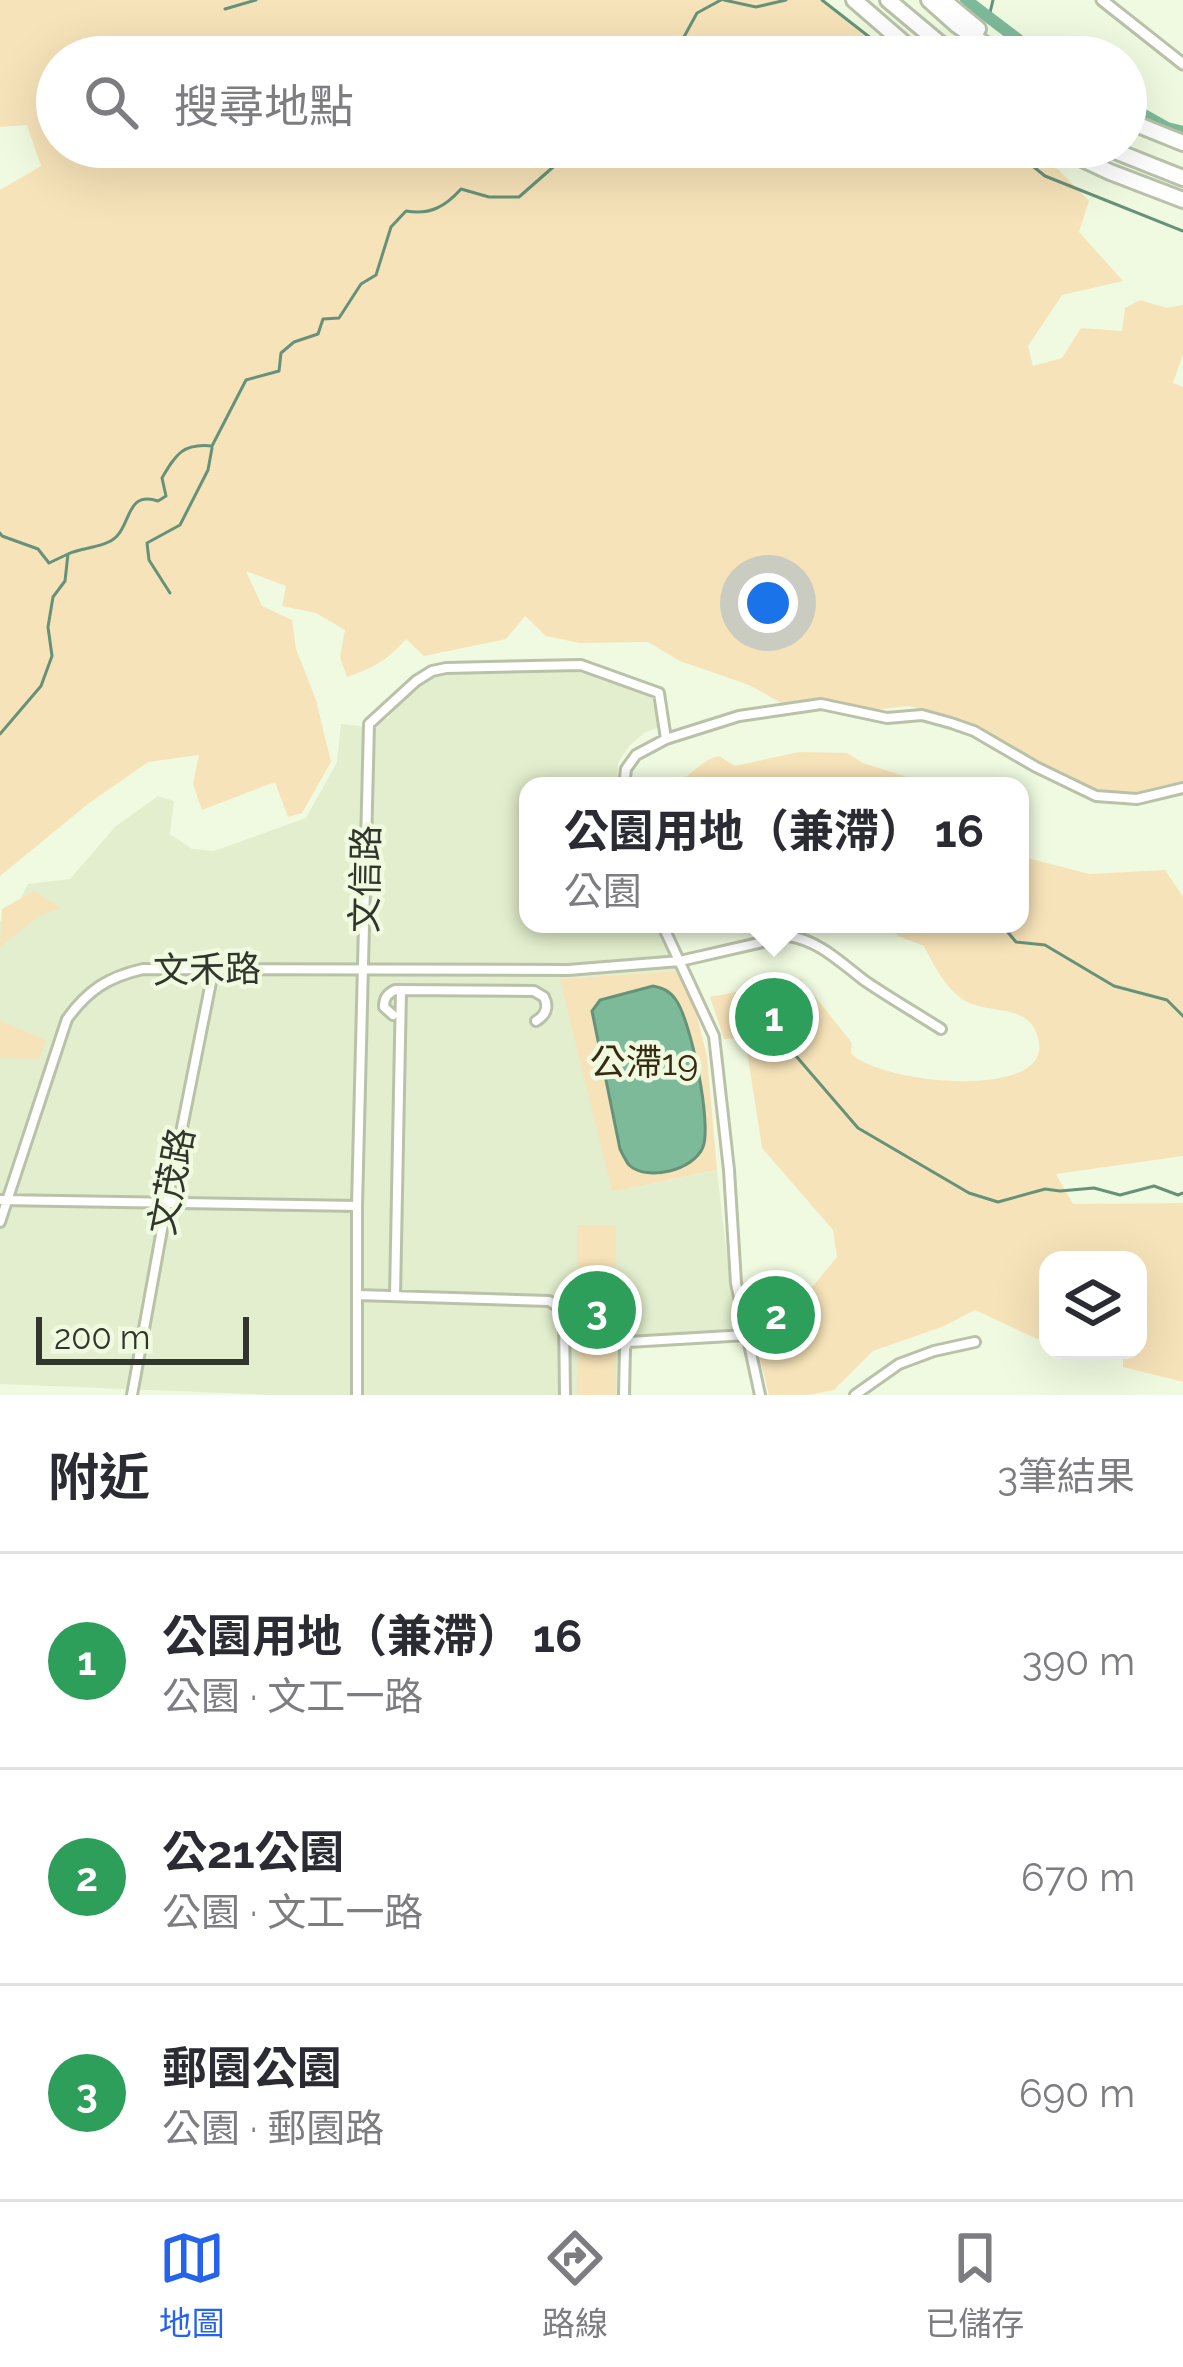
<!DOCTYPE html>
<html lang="zh-TW">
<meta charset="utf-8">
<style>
body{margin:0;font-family:Raleway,"Noto Sans TC",sans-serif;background:#f2f2f3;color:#2b2b33}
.controls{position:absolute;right:36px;bottom:36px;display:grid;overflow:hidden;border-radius:24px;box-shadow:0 12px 48px #0002}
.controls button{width:108px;height:108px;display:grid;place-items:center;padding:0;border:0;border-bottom:3px solid #e1e1e2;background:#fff;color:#2b2b33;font:60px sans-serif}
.scale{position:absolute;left:36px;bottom:30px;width:213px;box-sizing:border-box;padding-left:12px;border:6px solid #31352b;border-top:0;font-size:33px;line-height:42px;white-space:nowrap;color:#31352b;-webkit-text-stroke:9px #f0fae0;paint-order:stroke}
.you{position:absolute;left:768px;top:603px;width:42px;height:42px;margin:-30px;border:9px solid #fff;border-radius:50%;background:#1a73e8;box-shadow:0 0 0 18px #1a73e833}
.badge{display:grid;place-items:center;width:78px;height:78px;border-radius:50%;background:#2563eb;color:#fff;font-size:39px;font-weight:700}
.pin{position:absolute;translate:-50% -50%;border:6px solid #fff;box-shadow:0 3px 12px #0006}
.popup{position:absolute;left:519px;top:777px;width:510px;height:156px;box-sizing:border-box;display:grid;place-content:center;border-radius:24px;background:#fff;filter:drop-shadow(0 3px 9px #0005);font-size:39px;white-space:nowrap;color:#7c7c81}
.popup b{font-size:45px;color:#2b2b33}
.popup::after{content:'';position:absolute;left:50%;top:100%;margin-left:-24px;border:24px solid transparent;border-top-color:#fff}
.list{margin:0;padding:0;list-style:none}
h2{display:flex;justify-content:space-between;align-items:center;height:156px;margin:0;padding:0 48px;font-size:51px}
h2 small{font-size:39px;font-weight:400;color:#7c7c81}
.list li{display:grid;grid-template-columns:78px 1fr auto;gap:36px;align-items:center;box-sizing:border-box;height:216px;padding:0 48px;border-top:3px solid #e1e1e2}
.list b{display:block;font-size:45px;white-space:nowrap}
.list p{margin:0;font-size:39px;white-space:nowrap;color:#7c7c81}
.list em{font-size:39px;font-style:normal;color:#7c7c81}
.icon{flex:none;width:66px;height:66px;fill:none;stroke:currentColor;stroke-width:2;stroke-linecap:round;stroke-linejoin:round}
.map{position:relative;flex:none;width:1183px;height:1395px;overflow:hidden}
.search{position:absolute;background:#fff;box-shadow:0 12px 48px #0002;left:36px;right:36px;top:36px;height:132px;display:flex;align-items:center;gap:30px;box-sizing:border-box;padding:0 42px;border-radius:66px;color:#7c7c81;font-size:45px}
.sheet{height:804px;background:#fff}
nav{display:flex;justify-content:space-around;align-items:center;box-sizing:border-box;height:168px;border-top:3px solid #e1e1e2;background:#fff;font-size:33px;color:#7c7c81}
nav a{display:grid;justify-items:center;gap:6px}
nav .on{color:#2563eb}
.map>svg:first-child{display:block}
.built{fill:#e2eecd}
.green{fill:#f7e3b9}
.water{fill:#7dba9a;stroke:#669279;stroke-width:3}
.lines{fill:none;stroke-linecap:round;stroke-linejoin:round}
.stream{stroke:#669279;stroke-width:3}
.river{stroke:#7dba9a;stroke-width:12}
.minor-casing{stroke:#b9c2a9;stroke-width:14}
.tertiary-casing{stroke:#b9c2a9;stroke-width:15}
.motorway-casing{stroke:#b9c2a9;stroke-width:20}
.minor{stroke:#fff;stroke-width:8}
.tertiary{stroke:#fff;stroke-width:9}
.motorway{stroke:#fff;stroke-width:14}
.labels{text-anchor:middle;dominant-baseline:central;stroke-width:9;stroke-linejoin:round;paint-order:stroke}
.street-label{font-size:36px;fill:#31352b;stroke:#f0fae0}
.park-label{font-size:36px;fill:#362b10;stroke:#f0fae0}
</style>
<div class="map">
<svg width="1183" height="1395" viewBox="0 0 1183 1395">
<rect width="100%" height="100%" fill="#f0fae0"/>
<path class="built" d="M 551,669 L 589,674 L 659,693 L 662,726 L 644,733 L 629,746 L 618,763 L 617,786 L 528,786 L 528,924 L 656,924 L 667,944 L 678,971 L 561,979 L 612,1192 L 717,1170 L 735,1327 L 732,1331 L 620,1337 L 618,1395 L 272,1395 L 0,1384 L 0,921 L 10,919 L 28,884 L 70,879 L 116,826 L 158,796 L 174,801 L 170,834 L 192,849 L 214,851 L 306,818 L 337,762 L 341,724 L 369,727 L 375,722 L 389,718 L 390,711 L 423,679 L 432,674 Z"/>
<path class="green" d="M 0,0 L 820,0 L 891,57 L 57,57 L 57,147 L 1024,147 L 1059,170 L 1089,201 L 1079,232 L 1123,281 L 1062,295 L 1028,346 L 1033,366 L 1062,358 L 1081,328 L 1122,331 L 1125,308 L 1140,300 L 1166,308 L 1183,305 L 1183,354 L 1173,383 L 1183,387 L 1183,784 L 1151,796 L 1102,797 L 1017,753 L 972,723 L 909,706 L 846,713 L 792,709 L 749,685 L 680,661 L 648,642 L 580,643 L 546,636 L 525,616 L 506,639 L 424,656 L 406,639 C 388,660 373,668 347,677 L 340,657 L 345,630 L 316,613 L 282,606 L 286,586 L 246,571 L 262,606 L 292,620 L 296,649 L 316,700 L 331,762 L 302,813 L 288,817 L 275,782 L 202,810 L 193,784 L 199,755 L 148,762 L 88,804 L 0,876 L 0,190 L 41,166 L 27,125 L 0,127 Z
M 799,752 L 847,753 L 863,763 L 935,786 L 671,786 C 690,778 700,760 719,756 L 735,766 Z
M 1020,856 L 1089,874 L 1165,870 L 1183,897 L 1183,1156 L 1056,1174 L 1073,1204 L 1183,1203 L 1183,1382 L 1123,1367 L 1123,1350 L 1138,1350 L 1138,1260 L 1048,1260 L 1048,1337 L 1037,1339 L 975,1310 L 944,1326 L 873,1351 L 834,1390 L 808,1395 L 769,1395 L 746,1302 L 813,1286 L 837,1257 L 833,1230 L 762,1148 L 745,1038 L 724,1039 L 710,997 L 801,979 L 852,1043 L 851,1053 C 879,1085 1067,1103 1036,1032 C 1024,1003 986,1015 962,999 C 945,987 933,964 924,946 L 898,936 L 888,924 L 1020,924 Z
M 34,891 L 61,908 L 39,916 L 0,947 L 2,909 Z
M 678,971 L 696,1012 L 707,1056 L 717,1170 L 612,1192 L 560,979 Z
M 0,1021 L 46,1040 L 39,1059 L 0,1058 Z
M 577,1225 L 616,1225 L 616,1395 L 577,1395 Z"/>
<path class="water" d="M 653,986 C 663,988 670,991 676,1000 C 691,1021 712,1124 703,1147 C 694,1170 647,1182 629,1165 C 627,1163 621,1151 620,1149 L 592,1011 L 600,1000 Z"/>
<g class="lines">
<path class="stream" d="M 724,0 L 756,7 L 786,0
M 822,0 L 895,57
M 225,9 L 256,0
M 989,17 L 993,0
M 673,57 L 697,13 L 721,0
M 1009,147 L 1045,176 L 1183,231
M 0,533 L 2,536 L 38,549 L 49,563 L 68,554
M 170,593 L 149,560 L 147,543 L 180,525 L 208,470 L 212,448
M 0,734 L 41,686 L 52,656 L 48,627 L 53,597 L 65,581 L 68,554 C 82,547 106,548 117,536 C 131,522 127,491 158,501 L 166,496 L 162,478 C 176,454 183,443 212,446 L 246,380 L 279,371 L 281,353 L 294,342 L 318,334 L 323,319 L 339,318 L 361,284 L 376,275 L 391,227 L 406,211 C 430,215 445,207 461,189 L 489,197 L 519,197 L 576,147
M 1001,924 L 1016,942 L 1045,945 L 1114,986 L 1167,1000 L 1183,1016
M 745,1032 L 765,1037 L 783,1054 L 796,1056 L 858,1128 L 969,1193 L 998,1202 L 1045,1189 L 1060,1191 L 1094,1188 L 1120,1195 L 1154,1186 L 1178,1195 L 1183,1193"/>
<path class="river" d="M 966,0 L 1041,57
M 1126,105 L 1167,128 L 1183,132"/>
<defs>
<path id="minor" d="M 624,786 L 626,769 L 636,755 L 666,739 L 739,716 L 821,704 L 887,718 L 922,715 L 951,723 L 974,731 L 1036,767 L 1096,796 L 1137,799 L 1183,788
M 662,924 L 714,1036 L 729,1170 L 736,1283 L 760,1395
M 393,1015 L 384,1007 C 384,998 387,994 395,990 L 534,991 L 544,997 C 549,1007 546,1015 536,1021
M 0,1200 L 357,1206
M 0,1222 L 67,1019 C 88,990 108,977 143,969 L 568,970 L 680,961 L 789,936 C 820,941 841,963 865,981 C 890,998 916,1013 941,1029
M 357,1295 L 549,1301 L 559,1307 L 564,1315 L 565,1395
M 395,1296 L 401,990
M 132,1395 L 165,1213 L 214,967
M 357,1395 L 357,1206 L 369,724 L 416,681 L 432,671 L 446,668 L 581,665 L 659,693 L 666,739
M 624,1395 L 625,1348 L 628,1342 L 747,1335
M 855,1395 L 899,1364 L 934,1351 L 975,1342"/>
<path id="tertiary" d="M 1102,0 L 1183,64"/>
<path id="motorway" d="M 854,0 L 920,57
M 888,0 L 956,57
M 929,0 L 957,25 L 1003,57
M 943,0 L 978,29
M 1126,120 L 1183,143
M 1057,147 L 1110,172 L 1183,200
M 1105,147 L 1183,178"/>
</defs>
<use href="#minor" class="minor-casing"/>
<use href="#tertiary" class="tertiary-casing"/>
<use href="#motorway" class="motorway-casing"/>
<use href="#minor" class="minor"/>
<use href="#tertiary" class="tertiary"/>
<use href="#motorway" class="motorway"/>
</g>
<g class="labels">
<g class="street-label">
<text transform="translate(365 879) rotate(-89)">文信路</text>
<text transform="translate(207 969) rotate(-1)">文禾路</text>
<text transform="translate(171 1181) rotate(-79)">文茂路</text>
</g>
<g class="park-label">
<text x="644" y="1062">公滯19</text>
</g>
</g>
</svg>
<div class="controls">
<button><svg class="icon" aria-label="layers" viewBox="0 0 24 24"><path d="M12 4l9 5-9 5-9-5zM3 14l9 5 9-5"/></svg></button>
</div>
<div class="scale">200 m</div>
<div class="you"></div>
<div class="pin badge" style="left:774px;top:1017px;background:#2e9e5b">1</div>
<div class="popup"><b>公園用地（兼滯） 16</b>公園</div>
<div class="pin badge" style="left:776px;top:1315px;background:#2e9e5b">2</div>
<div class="pin badge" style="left:597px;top:1310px;background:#2e9e5b">3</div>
<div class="search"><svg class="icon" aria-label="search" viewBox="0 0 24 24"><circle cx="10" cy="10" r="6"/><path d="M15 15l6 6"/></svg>搜尋地點</div>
</div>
<section class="sheet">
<h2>附近<small>3筆結果</small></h2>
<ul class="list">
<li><span class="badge" style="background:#2e9e5b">1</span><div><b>公園用地（兼滯） 16</b><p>公園 · 文工一路</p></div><em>390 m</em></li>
<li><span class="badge" style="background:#2e9e5b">2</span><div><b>公21公園</b><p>公園 · 文工一路</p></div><em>670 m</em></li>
<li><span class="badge" style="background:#2e9e5b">3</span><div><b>郵園公園</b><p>公園 · 郵園路</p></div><em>690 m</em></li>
</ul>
</section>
<nav>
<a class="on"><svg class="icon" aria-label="map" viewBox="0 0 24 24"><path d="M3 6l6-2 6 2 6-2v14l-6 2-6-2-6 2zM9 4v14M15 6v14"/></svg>地圖</a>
<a><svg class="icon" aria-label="directions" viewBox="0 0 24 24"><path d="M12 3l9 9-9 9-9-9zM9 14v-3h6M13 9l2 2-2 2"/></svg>路線</a>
<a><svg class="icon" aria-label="saved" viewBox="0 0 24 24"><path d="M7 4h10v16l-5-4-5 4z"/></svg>已儲存</a>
</nav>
